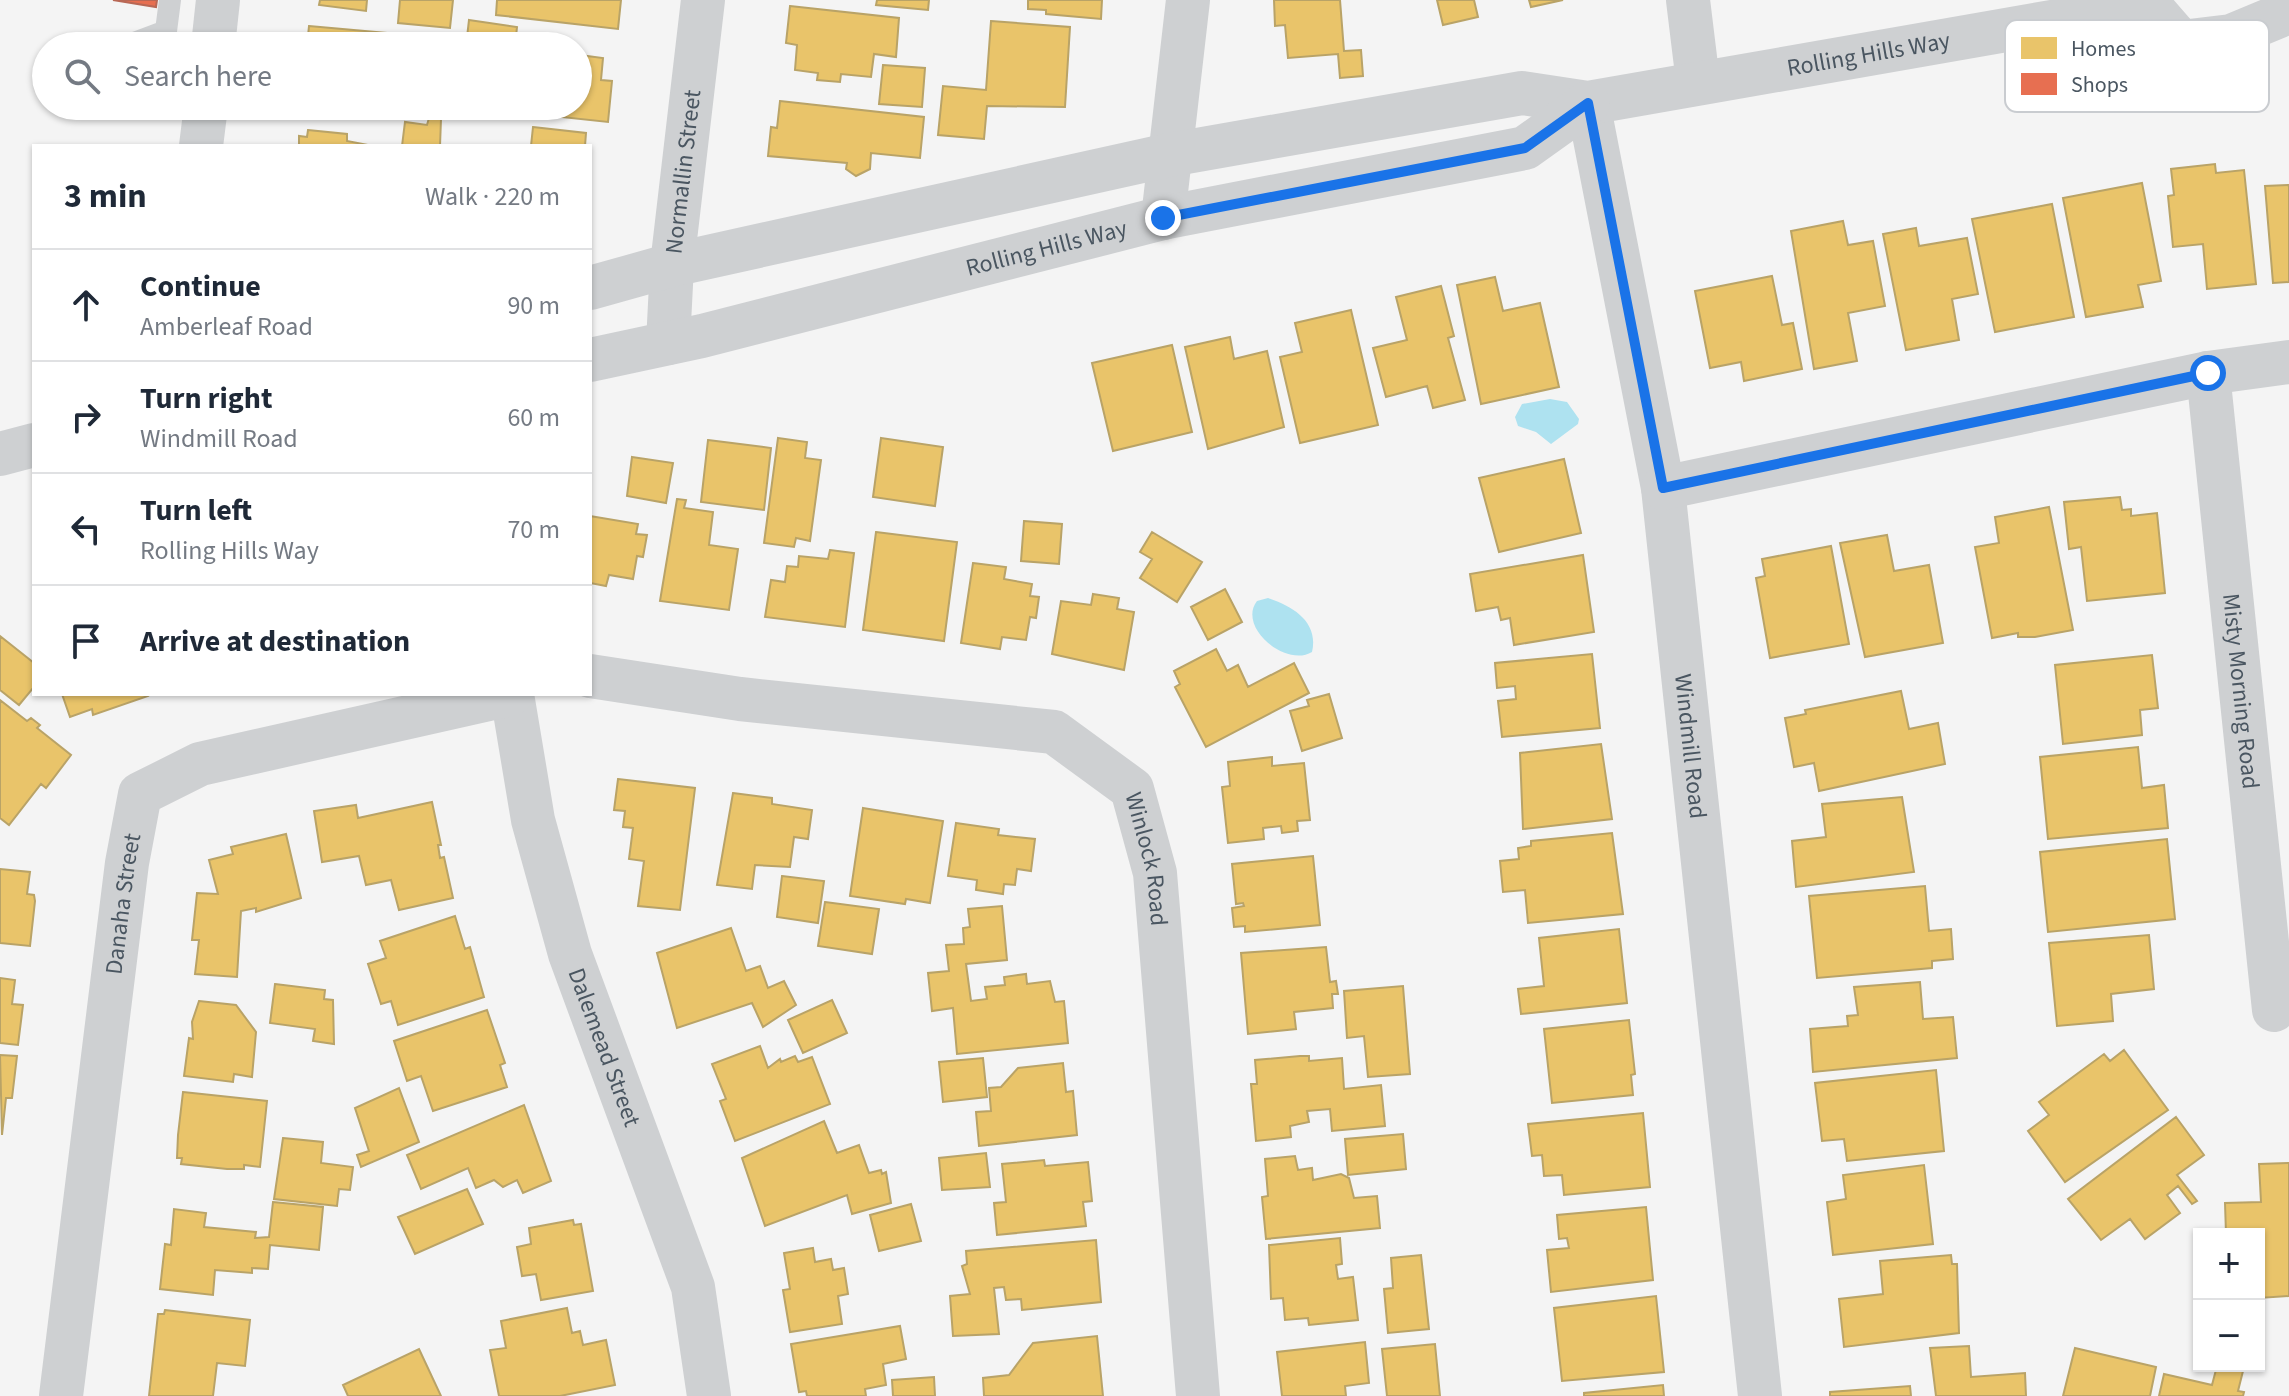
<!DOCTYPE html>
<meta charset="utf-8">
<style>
body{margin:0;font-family:"Source Sans 3",sans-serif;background:#f6f6f7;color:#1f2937}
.controls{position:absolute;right:24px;bottom:24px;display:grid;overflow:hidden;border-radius:0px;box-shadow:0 2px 6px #0004}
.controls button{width:72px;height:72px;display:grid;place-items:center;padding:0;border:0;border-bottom:2px solid #e0e1e3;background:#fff;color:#1f2937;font:40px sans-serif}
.stop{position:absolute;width:24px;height:24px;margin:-18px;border:6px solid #1a73e8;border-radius:50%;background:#fff}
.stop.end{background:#1a73e8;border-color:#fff;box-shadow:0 2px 8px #0008}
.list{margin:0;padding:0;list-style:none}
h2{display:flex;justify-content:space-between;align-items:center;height:104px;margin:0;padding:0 32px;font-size:34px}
h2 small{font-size:26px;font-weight:400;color:#747a83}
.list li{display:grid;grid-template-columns:52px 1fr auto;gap:24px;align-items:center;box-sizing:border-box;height:112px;padding:0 32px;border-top:2px solid #e0e1e3}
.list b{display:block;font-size:30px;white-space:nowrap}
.list p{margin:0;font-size:26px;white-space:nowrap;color:#747a83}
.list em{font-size:26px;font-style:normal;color:#747a83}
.icon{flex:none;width:44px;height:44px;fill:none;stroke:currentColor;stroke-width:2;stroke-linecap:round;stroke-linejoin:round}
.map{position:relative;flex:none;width:2289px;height:1396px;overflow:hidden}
.search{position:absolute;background:#fff;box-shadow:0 2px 6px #0004;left:32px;top:32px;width:560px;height:88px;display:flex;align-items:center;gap:20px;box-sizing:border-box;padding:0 28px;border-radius:44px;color:#747a83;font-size:30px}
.panel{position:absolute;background:#fff;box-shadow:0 2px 6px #0004;left:32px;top:144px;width:560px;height:552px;border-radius:0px}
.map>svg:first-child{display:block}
.water{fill:#aee2f0}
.homes{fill:#e9c46a;stroke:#b9a367;stroke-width:2}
.shops{fill:#e76f51;stroke:#b86856;stroke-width:2}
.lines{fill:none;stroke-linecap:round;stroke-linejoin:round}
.service{stroke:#ced0d2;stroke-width:22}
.minor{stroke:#ced0d2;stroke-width:44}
.tertiary{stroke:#ced0d2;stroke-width:44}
.route{stroke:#1a73e8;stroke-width:10}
.labels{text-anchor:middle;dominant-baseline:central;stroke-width:8;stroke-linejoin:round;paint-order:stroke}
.street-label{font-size:24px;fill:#4a5661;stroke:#fff}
.key{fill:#fff;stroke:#c9ccd0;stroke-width:2}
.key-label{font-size:22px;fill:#4a5661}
</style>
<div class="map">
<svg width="2289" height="1396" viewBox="0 0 2289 1396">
<rect width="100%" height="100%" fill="#f4f4f4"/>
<path class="water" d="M 1550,399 L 1567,402 L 1579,419 L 1578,424 L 1551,444 L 1536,432 L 1518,426 L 1515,417 L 1522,404 Z
M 1268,598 C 1293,606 1319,622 1312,652 C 1286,668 1237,627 1257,601 Z"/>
<path class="homes" d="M 320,0 L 367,0 L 366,11 L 319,5 Z
M 400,0 L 453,0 L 450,28 L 398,23 Z
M 497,0 L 621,0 L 618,29 L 496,15 Z
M 877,0 L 929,0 L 928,10 L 876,5 Z
M 1028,0 L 1102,0 L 1101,19 L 1046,14 L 1046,10 L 1028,9 Z
M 1274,0 L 1340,0 L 1344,51 L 1361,50 L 1363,76 L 1340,78 L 1338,54 L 1288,58 L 1285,25 L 1275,26 Z
M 1437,0 L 1474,0 L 1478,17 L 1443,25 Z
M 1529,0 L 1563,0 L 1531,7 Z
M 790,6 L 899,18 L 896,57 L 874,54 L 871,77 L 841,74 L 840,82 L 817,80 L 818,73 L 795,70 L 797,45 L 786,43 Z
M 469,20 L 517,27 L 515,46 L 466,46 Z
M 991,21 L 1070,27 L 1065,107 L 987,106 L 984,139 L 938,135 L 943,86 L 986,90 Z
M 309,26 L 443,38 L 455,42 L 455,46 L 307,46 Z
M 578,47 L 580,55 L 603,58 L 601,80 L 612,81 L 608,122 L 496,110 L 497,106 L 578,106 Z
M 883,65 L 925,68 L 922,107 L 879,104 Z
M 780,101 L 924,117 L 920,158 L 871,153 L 870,169 L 856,176 L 846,169 L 847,163 L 768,156 L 771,127 L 777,128 Z
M 429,118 L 441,119 L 440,146 L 402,146 L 405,122 L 427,125 Z
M 533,127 L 586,133 L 585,146 L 531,146 Z
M 308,130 L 347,134 L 347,141 L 373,146 L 299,146 L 299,136 L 307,137 Z
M 2215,164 L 2216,173 L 2244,170 L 2256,284 L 2207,289 L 2203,244 L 2173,247 L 2168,196 L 2174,195 L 2171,169 Z
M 2142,183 L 2161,281 L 2138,285 L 2143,307 L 2086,317 L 2063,198 Z
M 2289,185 L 2289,282 L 2273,283 L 2265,186 Z
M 2052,204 L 2074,317 L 1995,332 L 1972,219 Z
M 1843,221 L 1848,245 L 1873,241 L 1885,306 L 1848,313 L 1857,361 L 1814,369 L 1791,231 Z
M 1916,228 L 1919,246 L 1967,238 L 1978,294 L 1952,299 L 1959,340 L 1906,350 L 1883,234 Z
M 1772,276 L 1782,325 L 1793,323 L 1802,369 L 1744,381 L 1741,362 L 1710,368 L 1695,291 Z
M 1495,277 L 1503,311 L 1540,303 L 1559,387 L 1481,404 L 1457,285 Z
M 1441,286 L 1454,336 L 1448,338 L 1465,400 L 1433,408 L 1427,386 L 1386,397 L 1373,348 L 1407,340 L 1396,297 Z
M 1351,310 L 1378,425 L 1300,443 L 1280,357 L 1302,352 L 1295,323 Z
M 1230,337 L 1234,359 L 1267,351 L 1284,427 L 1208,449 L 1185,347 Z
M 1172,345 L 1192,432 L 1113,451 L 1092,363 Z
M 778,438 L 807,442 L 805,458 L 821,460 L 810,541 L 796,538 L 794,547 L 764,543 Z
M 881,438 L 943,447 L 935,506 L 873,497 Z
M 708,440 L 771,448 L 764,510 L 701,502 Z
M 632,457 L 673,463 L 666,503 L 627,496 Z
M 1564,459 L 1581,533 L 1499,552 L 1479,478 Z
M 2120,497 L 2122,510 L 2131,509 L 2131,516 L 2157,513 L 2165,593 L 2087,601 L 2081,547 L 2069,549 L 2064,502 Z
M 677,499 L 686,500 L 684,508 L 713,512 L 709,545 L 738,549 L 729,610 L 660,601 Z
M 2049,507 L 2073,630 L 2035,637 L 2018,637 L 2018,633 L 1992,638 L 1975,547 L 1999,543 L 1995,517 Z
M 590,516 L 638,524 L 636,534 L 647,535 L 643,557 L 637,556 L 633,579 L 609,575 L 606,586 L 590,583 Z
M 1024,521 L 1062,524 L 1059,564 L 1021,561 Z
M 876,532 L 957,542 L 944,641 L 863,630 Z
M 1152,532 L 1202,562 L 1177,602 L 1140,578 L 1152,559 L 1140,552 Z
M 1887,535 L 1894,571 L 1929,565 L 1943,643 L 1865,657 L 1840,543 Z
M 1831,546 L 1849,644 L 1770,658 L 1756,578 L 1765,576 L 1762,559 Z
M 830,550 L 854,553 L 845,627 L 765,617 L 771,580 L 785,582 L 787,566 L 798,567 L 799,556 L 828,559 Z
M 1583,555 L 1594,632 L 1514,645 L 1510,618 L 1501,620 L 1498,607 L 1476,611 L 1470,574 Z
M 973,563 L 1006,567 L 1004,579 L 1032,584 L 1030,596 L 1039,597 L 1036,618 L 1030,617 L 1026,640 L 1002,637 L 1000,649 L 961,643 Z
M 1225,589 L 1242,622 L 1208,640 L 1191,607 Z
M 1093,594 L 1119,598 L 1117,609 L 1134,612 L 1124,670 L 1052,654 L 1061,601 L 1091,605 Z
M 0,636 L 34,663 L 34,687 L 19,705 L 0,690 Z
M 1216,649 L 1227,671 L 1238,665 L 1248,687 L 1294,663 L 1309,693 L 1206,747 L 1175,687 L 1180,684 L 1174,671 Z
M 1592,654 L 1600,728 L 1502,737 L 1498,701 L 1516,699 L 1515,686 L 1497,688 L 1495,663 Z
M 2152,655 L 2158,708 L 2140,710 L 2142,735 L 2063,744 L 2055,665 Z
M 1901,691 L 1909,729 L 1938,723 L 1945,764 L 1819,791 L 1814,763 L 1794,767 L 1785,718 L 1806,714 L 1805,710 Z
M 62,694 L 147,694 L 148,696 L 93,715 L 92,709 L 70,717 Z
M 1329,694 L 1342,738 L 1302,751 L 1290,711 L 1309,706 L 1307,700 Z
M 0,700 L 27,721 L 31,718 L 40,725 L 37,728 L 71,755 L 46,788 L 41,784 L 9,825 L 0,818 Z
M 1601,744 L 1612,819 L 1523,829 L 1520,753 Z
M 2138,747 L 2142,788 L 2164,785 L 2168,828 L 2048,839 L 2040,757 Z
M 1272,757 L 1272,766 L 1304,763 L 1310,820 L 1297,821 L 1298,831 L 1282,833 L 1281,826 L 1263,828 L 1264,839 L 1228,843 L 1222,787 L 1230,786 L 1228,762 Z
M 618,779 L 695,788 L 680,910 L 638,906 L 644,861 L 629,859 L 633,828 L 623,827 L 625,811 L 614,810 Z
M 733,793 L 772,798 L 772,804 L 812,810 L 808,839 L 794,837 L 790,867 L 755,865 L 752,889 L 717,885 Z
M 1902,797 L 1914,872 L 1796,887 L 1792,841 L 1826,837 L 1822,804 Z
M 432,802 L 441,845 L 438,845 L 440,858 L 444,857 L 453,898 L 399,910 L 391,880 L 366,885 L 359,856 L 322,862 L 314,811 L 356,805 L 358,818 Z
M 863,808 L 943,821 L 930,903 L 906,899 L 905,904 L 850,896 Z
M 956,823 L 999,829 L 998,835 L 1035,839 L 1031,871 L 1017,869 L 1015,885 L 1004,884 L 1003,894 L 976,890 L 977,880 L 948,876 Z
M 1612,833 L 1623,914 L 1528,923 L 1525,890 L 1503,892 L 1500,861 L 1519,859 L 1518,848 L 1531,846 L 1531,841 Z
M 286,834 L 301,898 L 256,912 L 256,908 L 241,911 L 237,977 L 195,974 L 199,940 L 192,940 L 197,893 L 218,894 L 209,860 L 233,854 L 231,847 Z
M 2167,839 L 2175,919 L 2048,932 L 2040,852 Z
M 1313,856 L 1320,925 L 1245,932 L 1245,926 L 1234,927 L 1232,908 L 1244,906 L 1243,903 L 1236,904 L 1232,864 Z
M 0,869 L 30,872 L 27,894 L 34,895 L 35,901 L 30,946 L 0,943 Z
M 782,876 L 824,881 L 818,923 L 777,917 Z
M 1925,886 L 1929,931 L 1951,929 L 1953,959 L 1932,961 L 1932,968 L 1817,978 L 1809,896 Z
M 825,902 L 879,909 L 872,954 L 818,946 Z
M 1002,906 L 1007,960 L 966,964 L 971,1001 L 987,999 L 985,987 L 1005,985 L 1004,977 L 1026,974 L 1027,984 L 1050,981 L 1055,1002 L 1064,1001 L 1068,1043 L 957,1054 L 953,1008 L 932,1011 L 928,973 L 949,971 L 946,945 L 964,944 L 963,928 L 970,927 L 968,909 Z
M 455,916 L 465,949 L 470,947 L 484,997 L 398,1025 L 391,1001 L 381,1004 L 368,964 L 386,958 L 380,941 Z
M 731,928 L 746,971 L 760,966 L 768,988 L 784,981 L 796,1005 L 763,1027 L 752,1003 L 677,1028 L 657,953 Z
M 1619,929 L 1627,1003 L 1521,1014 L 1518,989 L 1544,986 L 1539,938 Z
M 2149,935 L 2154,989 L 2111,994 L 2113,1021 L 2057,1026 L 2049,943 Z
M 1326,947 L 1330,982 L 1336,981 L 1338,994 L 1332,994 L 1333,1008 L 1294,1012 L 1296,1029 L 1248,1034 L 1241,953 Z
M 0,978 L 15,980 L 12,1004 L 23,1005 L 18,1045 L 0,1043 Z
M 1920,982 L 1923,1019 L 1953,1017 L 1957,1058 L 1813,1072 L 1810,1029 L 1848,1026 L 1847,1016 L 1858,1015 L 1854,987 Z
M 275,984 L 325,990 L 324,999 L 333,1000 L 334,1044 L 313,1041 L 315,1029 L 270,1023 Z
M 1403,986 L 1410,1074 L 1368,1077 L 1364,1036 L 1347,1038 L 1344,991 Z
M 832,1000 L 847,1033 L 803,1053 L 788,1020 Z
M 199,1001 L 236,1005 L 256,1032 L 252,1077 L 234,1074 L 233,1082 L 184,1076 L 189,1038 L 193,1039 L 192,1022 Z
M 487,1010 L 505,1063 L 500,1065 L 507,1087 L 433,1111 L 421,1076 L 407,1081 L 394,1041 Z
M 1629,1020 L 1635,1074 L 1631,1075 L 1633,1095 L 1552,1103 L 1544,1029 Z
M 760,1046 L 768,1068 L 780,1059 L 781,1062 L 795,1056 L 798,1062 L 812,1057 L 830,1104 L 735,1141 L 720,1101 L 726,1099 L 712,1064 Z
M 2124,1050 L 2168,1110 L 2065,1182 L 2028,1131 L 2049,1115 L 2039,1102 L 2104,1054 L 2110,1061 Z
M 0,1055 L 17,1056 L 12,1098 L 6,1098 L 2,1135 Z
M 1300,1056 L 1309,1056 L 1309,1061 L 1342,1058 L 1344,1089 L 1381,1085 L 1385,1126 L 1332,1131 L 1330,1109 L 1307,1111 L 1309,1122 L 1290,1126 L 1291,1137 L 1256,1141 L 1251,1084 L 1257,1084 L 1255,1060 Z
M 983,1058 L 987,1097 L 943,1102 L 939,1062 Z
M 1063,1063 L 1066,1092 L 1073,1091 L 1077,1135 L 979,1146 L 976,1112 L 991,1111 L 989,1088 L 1001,1087 L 1018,1068 Z
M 1936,1070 L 1944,1151 L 1847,1161 L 1844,1139 L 1822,1141 L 1815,1083 Z
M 399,1088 L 419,1142 L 361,1167 L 357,1155 L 369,1151 L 355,1108 Z
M 183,1092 L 267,1101 L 260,1167 L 244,1165 L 244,1169 L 227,1169 L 181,1164 L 182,1158 L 177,1158 L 178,1135 Z
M 524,1105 L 551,1181 L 523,1193 L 517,1180 L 503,1187 L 494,1180 L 476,1188 L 468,1168 L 421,1189 L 407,1155 Z
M 1643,1113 L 1650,1187 L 1564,1195 L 1562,1175 L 1544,1176 L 1542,1155 L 1532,1156 L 1528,1124 Z
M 2176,1117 L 2204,1155 L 2177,1175 L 2197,1201 L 2192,1204 L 2178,1186 L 2167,1195 L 2180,1213 L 2145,1239 L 2130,1219 L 2101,1240 L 2068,1199 Z
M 824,1121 L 837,1153 L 859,1145 L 869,1173 L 881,1170 L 882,1174 L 886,1172 L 891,1203 L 852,1214 L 847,1195 L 765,1226 L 742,1158 Z
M 1403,1134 L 1406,1169 L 1348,1175 L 1345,1139 Z
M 283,1138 L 323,1142 L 321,1163 L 353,1167 L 350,1190 L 339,1189 L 337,1206 L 274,1199 Z
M 986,1153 L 990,1187 L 942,1190 L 939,1158 Z
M 1295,1156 L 1298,1170 L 1312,1168 L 1313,1180 L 1341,1174 L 1349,1178 L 1354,1198 L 1377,1196 L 1380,1228 L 1266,1239 L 1262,1197 L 1268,1196 L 1265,1159 Z
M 1044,1160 L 1045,1166 L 1088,1162 L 1092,1201 L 1083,1202 L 1086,1226 L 997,1235 L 994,1203 L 1006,1202 L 1002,1164 Z
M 2289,1163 L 2289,1296 L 2259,1298 L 2259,1234 L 2226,1234 L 2225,1203 L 2261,1202 L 2259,1164 Z
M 1924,1165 L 1933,1244 L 1833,1255 L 1827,1202 L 1846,1199 L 1843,1175 Z
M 467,1189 L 483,1224 L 415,1254 L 398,1217 Z
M 273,1202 L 323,1207 L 319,1250 L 270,1245 L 268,1269 L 252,1268 L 252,1273 L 215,1270 L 213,1295 L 160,1289 L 165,1244 L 171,1245 L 174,1209 L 206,1213 L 204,1227 L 256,1232 L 255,1238 L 269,1237 Z
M 911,1204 L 921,1241 L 879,1251 L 870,1215 Z
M 1646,1207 L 1653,1280 L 1551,1292 L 1547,1250 L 1569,1248 L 1567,1238 L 1559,1239 L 1557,1215 Z
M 573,1220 L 574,1225 L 581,1224 L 593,1291 L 541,1300 L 536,1274 L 522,1276 L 517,1247 L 531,1244 L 529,1228 Z
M 1340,1238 L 1342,1264 L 1336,1265 L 1338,1279 L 1353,1277 L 1358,1320 L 1309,1325 L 1308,1318 L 1285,1320 L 1283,1298 L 1271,1299 L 1269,1245 Z
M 1096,1240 L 1101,1302 L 1022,1310 L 1021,1299 L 1006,1300 L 1004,1287 L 994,1288 L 999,1334 L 953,1336 L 950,1296 L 970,1294 L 962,1266 L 967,1264 L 966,1251 Z
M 813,1248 L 815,1262 L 831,1259 L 833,1270 L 844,1268 L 848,1294 L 838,1296 L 842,1324 L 790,1332 L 783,1290 L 790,1289 L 784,1253 Z
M 1421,1255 L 1429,1329 L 1388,1333 L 1384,1289 L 1393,1288 L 1391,1258 Z
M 1951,1255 L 1952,1264 L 1957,1264 L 1959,1333 L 1844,1347 L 1839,1299 L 1883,1294 L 1880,1261 Z
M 1656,1296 L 1664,1372 L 1562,1381 L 1554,1308 Z
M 567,1308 L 572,1333 L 580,1331 L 583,1345 L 606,1340 L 615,1385 L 560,1396 L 499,1396 L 490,1350 L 506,1348 L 501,1321 Z
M 165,1310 L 250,1320 L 245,1366 L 217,1363 L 213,1396 L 149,1396 L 158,1314 L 164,1314 Z
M 900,1326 L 906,1359 L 883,1364 L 886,1385 L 865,1389 L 866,1396 L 807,1396 L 806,1391 L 799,1392 L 791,1344 Z
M 1097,1336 L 1103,1396 L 984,1396 L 983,1378 L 1009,1375 L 1033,1343 Z
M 1365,1342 L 1369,1383 L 1345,1386 L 1346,1396 L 1282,1396 L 1277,1352 Z
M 1435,1344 L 1440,1396 L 1387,1396 L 1382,1349 Z
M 1969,1346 L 1971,1377 L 2025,1373 L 2026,1396 L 1936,1396 L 1930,1348 Z
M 2075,1348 L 2156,1367 L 2150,1396 L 2063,1396 Z
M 419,1349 L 441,1396 L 348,1396 L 343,1385 Z
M 2217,1366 L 2243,1371 L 2238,1391 L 2244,1392 L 2243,1396 L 2159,1396 L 2164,1374 L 2212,1385 Z
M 934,1377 L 935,1396 L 893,1396 L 892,1380 Z
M 1663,1385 L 1664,1396 L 1584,1396 L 1584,1393 Z
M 1910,1386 L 1911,1396 L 1830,1396 L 1830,1392 Z"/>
<path class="shops" d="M 113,0 L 157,0 L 156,7 Z"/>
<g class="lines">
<path class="service" d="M 126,46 L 166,31 L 170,0"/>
<g class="minor">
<path d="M 1688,0 L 1698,82"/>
<path d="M 213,46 L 218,0"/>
<path id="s1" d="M 1588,103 L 1663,488 L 1760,1396"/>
<path d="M 201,146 L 206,106"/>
<path d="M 1163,218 L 1188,0"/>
<path id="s2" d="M 668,343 L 672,265 L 703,0"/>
<path id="s3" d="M 2208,373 L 2274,1010"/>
<path d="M 1663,488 L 2208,373 L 2289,362"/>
<path id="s4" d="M 590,676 L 740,699 L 1054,732 L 1132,789 L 1155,873 L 1198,1396"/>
<path id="s5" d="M 512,694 L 533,820 L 570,954 L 693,1287 L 709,1396"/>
<path id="s6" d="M 61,1396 L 127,863 L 140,794 L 200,764 L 511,694"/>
</g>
<g class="tertiary">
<path d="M 2149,5 L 2181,42 L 2231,36 L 2289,12"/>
<path id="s7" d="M 590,288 L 672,265 L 1169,155 L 1522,93 L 1588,103 L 2149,5"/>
<path id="s8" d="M 590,360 L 702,336 L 1163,218 L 1525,148 L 1588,103"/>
<path d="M 0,454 L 34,445"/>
</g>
</g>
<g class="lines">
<path class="route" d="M 1163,218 L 1525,148 L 1588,103 L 1663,488 L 2208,373"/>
</g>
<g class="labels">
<g class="street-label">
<text stroke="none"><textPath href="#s7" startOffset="1304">Rolling Hills Way</textPath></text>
<text stroke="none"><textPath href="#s2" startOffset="172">Normallin Street</textPath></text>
<text stroke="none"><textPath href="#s8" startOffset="470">Rolling Hills Way</textPath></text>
<text stroke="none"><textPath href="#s3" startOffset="320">Misty Morning Road</textPath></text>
<text stroke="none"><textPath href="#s1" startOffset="652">Windmill Road</textPath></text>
<text stroke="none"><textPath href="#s4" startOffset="636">Winlock Road</textPath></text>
<text stroke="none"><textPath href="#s6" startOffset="496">Danaha Street</textPath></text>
<text stroke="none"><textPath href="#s5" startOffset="366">Dalemead Street</textPath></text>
</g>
</g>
<rect x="2005" y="20" width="264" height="92" rx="12" class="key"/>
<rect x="2021" y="37" width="36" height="22" fill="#e9c46a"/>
<rect x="2021" y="73" width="36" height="22" fill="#e76f51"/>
<g class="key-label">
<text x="2071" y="56">Homes</text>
<text x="2071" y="92">Shops</text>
</g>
</svg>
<div class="controls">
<button>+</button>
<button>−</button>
</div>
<div class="stop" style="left:2208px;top:373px"></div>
<div class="stop end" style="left:1163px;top:218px"></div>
<div class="search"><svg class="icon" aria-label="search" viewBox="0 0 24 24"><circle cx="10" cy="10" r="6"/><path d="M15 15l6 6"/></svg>Search here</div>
<section class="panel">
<h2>3 min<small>Walk · 220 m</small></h2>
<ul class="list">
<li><svg class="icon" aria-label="ahead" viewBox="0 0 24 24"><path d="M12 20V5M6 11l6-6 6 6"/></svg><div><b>Continue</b><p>Amberleaf Road</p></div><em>90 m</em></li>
<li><svg class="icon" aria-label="right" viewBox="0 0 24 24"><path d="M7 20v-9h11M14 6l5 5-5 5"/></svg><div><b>Turn right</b><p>Windmill Road</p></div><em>60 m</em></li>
<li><svg class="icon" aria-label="left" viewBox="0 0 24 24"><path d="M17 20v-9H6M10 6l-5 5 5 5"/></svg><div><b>Turn left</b><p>Rolling Hills Way</p></div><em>70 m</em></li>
<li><svg class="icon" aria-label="arrive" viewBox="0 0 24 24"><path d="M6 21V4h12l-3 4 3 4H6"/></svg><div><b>Arrive at destination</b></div></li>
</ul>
</section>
</div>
